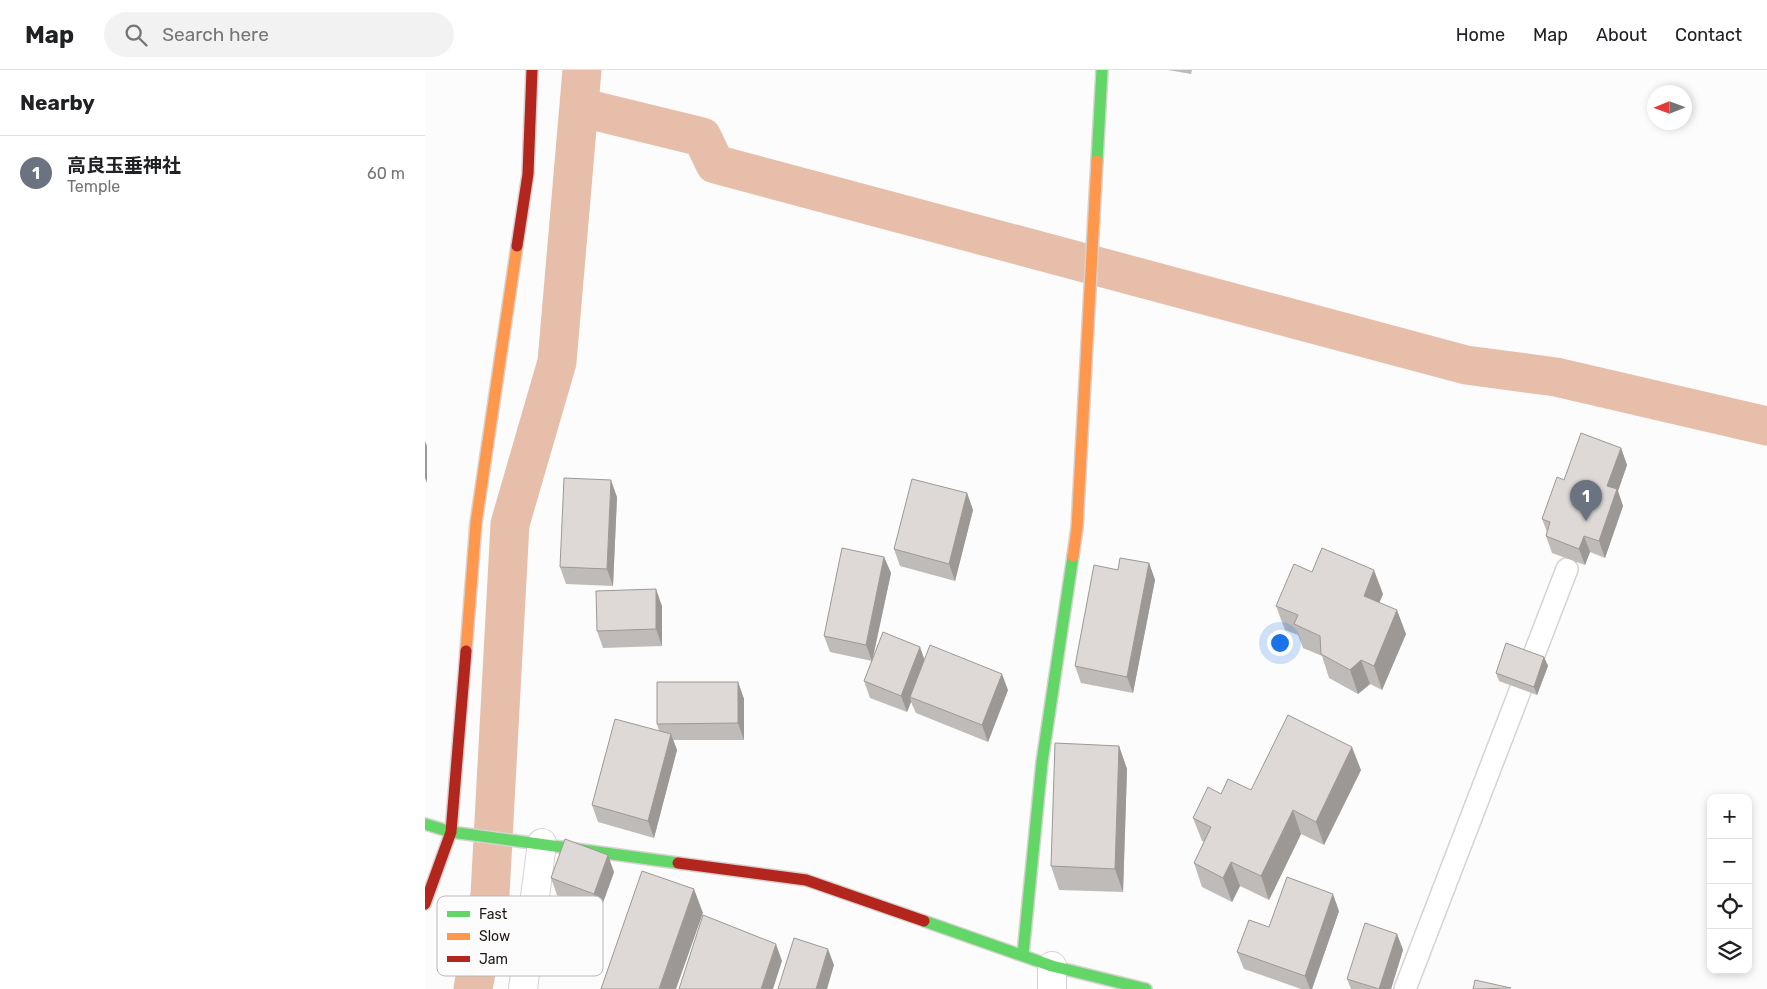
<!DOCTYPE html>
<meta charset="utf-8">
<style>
body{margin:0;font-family:Rubik,"Noto Sans JP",sans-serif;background:#f2f2f2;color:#202124}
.controls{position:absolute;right:15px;bottom:15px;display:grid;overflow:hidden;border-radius:10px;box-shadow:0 2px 8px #0003}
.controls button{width:45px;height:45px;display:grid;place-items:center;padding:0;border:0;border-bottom:1px solid #e0e0e0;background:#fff;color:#202124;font:25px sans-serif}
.compass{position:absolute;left:1222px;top:15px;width:45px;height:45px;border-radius:50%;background:#fff;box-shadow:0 2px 8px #0003;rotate:269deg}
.you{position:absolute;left:854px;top:572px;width:18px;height:18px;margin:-12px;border:4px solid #fff;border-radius:50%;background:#1a73e8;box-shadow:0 0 0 8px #1a73e833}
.badge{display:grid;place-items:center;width:32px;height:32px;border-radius:50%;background:#1a73e8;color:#fff;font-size:16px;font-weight:700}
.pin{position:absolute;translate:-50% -41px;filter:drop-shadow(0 1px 2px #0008)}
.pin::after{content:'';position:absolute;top:26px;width:18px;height:15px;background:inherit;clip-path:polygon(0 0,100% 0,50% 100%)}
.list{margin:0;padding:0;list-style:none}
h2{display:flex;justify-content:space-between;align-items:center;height:65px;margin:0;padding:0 20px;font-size:21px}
h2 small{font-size:16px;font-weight:400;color:#757577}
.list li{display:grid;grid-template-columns:32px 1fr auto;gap:15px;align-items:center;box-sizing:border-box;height:75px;padding:0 20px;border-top:1px solid #e0e0e0}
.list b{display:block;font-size:19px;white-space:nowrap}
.list p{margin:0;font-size:16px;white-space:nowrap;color:#757577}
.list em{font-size:16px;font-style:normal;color:#757577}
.icon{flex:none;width:28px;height:28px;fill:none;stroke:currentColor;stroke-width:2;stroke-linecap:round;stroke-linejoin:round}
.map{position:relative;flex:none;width:1342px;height:919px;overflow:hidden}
header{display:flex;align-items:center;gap:30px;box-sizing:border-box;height:70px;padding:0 25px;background:#fff;border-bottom:1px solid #e0e0e0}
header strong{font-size:24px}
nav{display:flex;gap:28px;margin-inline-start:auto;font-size:18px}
.search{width:350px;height:45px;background:#f2f2f2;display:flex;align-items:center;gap:12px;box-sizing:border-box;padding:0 18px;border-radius:28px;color:#757577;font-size:19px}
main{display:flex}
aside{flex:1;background:#fff}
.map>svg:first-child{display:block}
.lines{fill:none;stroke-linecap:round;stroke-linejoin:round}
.canal{stroke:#e7bea9;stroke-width:39}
.lane-casing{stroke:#d7d2cf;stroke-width:24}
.street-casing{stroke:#d7d2cf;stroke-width:30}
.fast-casing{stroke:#d7d2cf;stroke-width:14}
.slow-casing{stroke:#d7d2cf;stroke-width:14}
.jam-casing{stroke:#d7d2cf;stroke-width:14}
.lane{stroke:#fff;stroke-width:21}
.street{stroke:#fff;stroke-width:28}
.fast{stroke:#63d668;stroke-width:11}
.slow{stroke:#ff974d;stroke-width:11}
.jam{stroke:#b3261e;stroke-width:11}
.wall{fill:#bfbbb8}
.shaded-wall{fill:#9b9896}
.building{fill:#ded9d6;stroke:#9b9896}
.key{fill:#fcfcfc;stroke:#bab7b6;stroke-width:1}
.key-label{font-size:14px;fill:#211712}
</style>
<header>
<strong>Map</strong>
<div class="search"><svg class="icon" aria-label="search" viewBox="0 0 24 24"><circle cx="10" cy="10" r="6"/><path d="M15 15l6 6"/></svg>Search here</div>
<nav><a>Home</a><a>Map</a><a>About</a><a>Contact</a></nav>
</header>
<main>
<aside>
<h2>Nearby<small></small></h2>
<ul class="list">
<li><span class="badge" style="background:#6b7280">1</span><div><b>高良玉垂神社</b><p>Temple</p></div><em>60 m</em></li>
</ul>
</aside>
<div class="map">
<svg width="1342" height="919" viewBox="0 0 1342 919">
<rect width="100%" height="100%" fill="#fcfcfc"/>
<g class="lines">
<path class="canal" d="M 154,37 L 277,67 L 290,94 L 1041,295 L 1131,307 L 1342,356
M 48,919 L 65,825 L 85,454 L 132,292 L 157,0"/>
<defs>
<path id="lane" d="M 980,919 L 1142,499"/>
<path id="street" d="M 98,919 L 117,773
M 627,919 L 627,896"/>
<path id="fast" d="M 672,91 L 677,0
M 0,754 L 26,762 L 253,793
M 499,851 L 627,896 L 721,919
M 598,884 L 617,692 L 648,486"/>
<path id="slow" d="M 648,486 L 652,458 L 672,91
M 41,581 L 51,453 L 92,176"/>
<path id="jam" d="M 92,176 L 103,104 L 107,0
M 253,793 L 381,810 L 499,851
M 0,834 L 26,762 L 41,581"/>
</defs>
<use href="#lane" class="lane-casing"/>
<use href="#street" class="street-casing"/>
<use href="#fast" class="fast-casing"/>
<use href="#slow" class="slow-casing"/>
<use href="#jam" class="jam-casing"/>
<use href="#lane" class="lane"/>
<use href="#street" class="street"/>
<use href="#fast" class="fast"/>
<use href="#slow" class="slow"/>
<use href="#jam" class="jam"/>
</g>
<path class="wall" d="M 743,0 L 767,0 L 766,4 Z
M 1196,378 L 1202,395 L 1193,421 L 1198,436 L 1180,488 L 1165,482 L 1160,495 L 1127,483 L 1121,466 L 1122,462 L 1117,449 L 1139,410 Z
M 542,423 L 548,440 L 530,511 L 475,496 L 469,479 Z
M 192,427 L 188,516 L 141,514 L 135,497 Z
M 459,487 L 466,503 L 448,588 L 500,589 L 583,620 L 563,672 L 491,643 L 486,632 L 482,642 L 445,628 L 439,611 L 447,591 L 405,582 L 399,566 Z
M 724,493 L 730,510 L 708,623 L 656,613 L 650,596 L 693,500 Z
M 887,502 L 958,524 L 954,533 L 981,564 L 957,620 L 945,614 L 933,624 L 904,608 L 897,586 L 878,578 L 873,565 L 860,560 L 851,536 Z
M 237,536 L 237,576 L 178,578 L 172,561 Z
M 1119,587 L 1123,596 L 1112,625 L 1074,611 L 1071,603 Z
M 313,612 L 319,629 L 319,670 L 248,670 L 252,680 L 229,768 L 173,752 L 167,735 L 234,661 L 232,654 Z
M 694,676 L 702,699 L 698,822 L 634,820 L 626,796 Z
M 936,700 L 899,775 L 876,764 L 844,830 L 815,816 L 807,832 L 777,817 L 769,793 L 779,772 L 777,771 L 768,748 L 796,724 L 826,720 Z
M 189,802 L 175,841 L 132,825 L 126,808 Z
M 914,841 L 887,919 L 876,919 L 819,899 L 812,882 Z
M 972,864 L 978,880 L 966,919 L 926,919 L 922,909 Z"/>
<path class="shaded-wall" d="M 0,371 L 2,376 L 2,413 L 0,408 Z
M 1196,378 L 1202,395 L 1193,421 L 1198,436 L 1180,488 L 1174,471 L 1182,416 Z
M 186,410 L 192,427 L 188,516 L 182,499 Z
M 542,423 L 548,440 L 530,511 L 524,494 Z
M 1159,466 L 1165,482 L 1160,495 L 1154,479 Z
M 459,487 L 466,503 L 447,591 L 441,575 Z
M 724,493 L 730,510 L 708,623 L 702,607 Z
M 949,500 L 958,524 L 947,550 L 939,526 Z
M 231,519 L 237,536 L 237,576 L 231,559 Z
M 972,540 L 981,564 L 957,620 L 949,596 Z
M 495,577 L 501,594 L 485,627 L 486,632 L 482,642 L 476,626 Z
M 1119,587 L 1123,596 L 1112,625 L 1109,617 Z
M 936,590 L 945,614 L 933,624 L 925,600 Z
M 577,604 L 583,620 L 563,672 L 557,655 Z
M 313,612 L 319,629 L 319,670 L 313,653 Z
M 246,664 L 252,680 L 229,768 L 223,751 Z
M 694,676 L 702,699 L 698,822 L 690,799 Z
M 927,677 L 936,700 L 899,775 L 891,752 Z
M 868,740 L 876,764 L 844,830 L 836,806 Z
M 183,785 L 189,802 L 175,841 L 169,824 Z
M 806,792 L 815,816 L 807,832 L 798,808 Z
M 269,819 L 278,843 L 251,919 L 234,919 Z
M 908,824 L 914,841 L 887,919 L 885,919 L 880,906 Z
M 972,864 L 978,880 L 966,919 L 954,919 Z
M 351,874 L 357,891 L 348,919 L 336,919 Z
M 403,879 L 409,895 L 402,919 L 391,919 Z"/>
<path class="building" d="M 1156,363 L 1196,378 L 1182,416 L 1192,419 L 1174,471 L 1159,466 L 1154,479 L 1121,466 L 1125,452 L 1117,449 L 1132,407 L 1139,410 Z
M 139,408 L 186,410 L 182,499 L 135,497 Z
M 487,409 L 542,423 L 524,494 L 469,479 Z
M 417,478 L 459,487 L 441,575 L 399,566 Z
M 897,478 L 949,500 L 939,526 L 972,540 L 949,596 L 936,590 L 925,600 L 896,584 L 895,566 L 869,554 L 873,545 L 851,536 L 869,494 L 887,502 Z
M 695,488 L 724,493 L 702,607 L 650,596 L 669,495 L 693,500 Z
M 231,519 L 231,559 L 172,561 L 171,521 Z
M 458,562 L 495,577 L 476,626 L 439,611 Z
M 1081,573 L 1119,587 L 1109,617 L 1071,603 Z
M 505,575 L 577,604 L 557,655 L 485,627 Z
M 232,612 L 313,612 L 313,653 L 232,654 Z
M 863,645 L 927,677 L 891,752 L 868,740 L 836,806 L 806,792 L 798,808 L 769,793 L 786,757 L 768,748 L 783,717 L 796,724 L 803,709 L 826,720 Z
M 190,649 L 246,664 L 223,751 L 167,735 Z
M 630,673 L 694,676 L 690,799 L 626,796 Z
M 140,769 L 183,785 L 169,824 L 126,808 Z
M 217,801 L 269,819 L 234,919 L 176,919 Z
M 862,807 L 908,824 L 880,906 L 812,882 L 824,850 L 844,857 Z
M 278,845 L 351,874 L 336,919 L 254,919 Z
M 940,853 L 972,864 L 954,919 L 922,909 Z
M 369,868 L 403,879 L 391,919 L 353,919 Z
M 1050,910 L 1086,918 L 1048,919 Z"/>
<rect x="12" y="826" width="166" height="80" rx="8" class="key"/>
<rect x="22" y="841" width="23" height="6" fill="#63d668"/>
<rect x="22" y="863" width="23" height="7" fill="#ff974d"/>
<rect x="22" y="886" width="23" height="6" fill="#b3261e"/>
<g class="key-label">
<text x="54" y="849">Fast</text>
<text x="54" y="871">Slow</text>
<text x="54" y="894">Jam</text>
</g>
</svg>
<div class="controls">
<button>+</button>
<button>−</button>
<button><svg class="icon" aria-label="locate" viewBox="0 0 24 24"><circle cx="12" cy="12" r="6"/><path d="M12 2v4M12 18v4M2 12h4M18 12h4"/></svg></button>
<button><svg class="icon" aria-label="layers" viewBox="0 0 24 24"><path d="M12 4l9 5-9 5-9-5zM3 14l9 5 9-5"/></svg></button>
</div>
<svg class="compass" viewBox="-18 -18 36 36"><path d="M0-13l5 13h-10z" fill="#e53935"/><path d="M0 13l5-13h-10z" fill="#757577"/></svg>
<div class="you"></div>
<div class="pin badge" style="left:1161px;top:451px;background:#6b7280">1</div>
</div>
</main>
